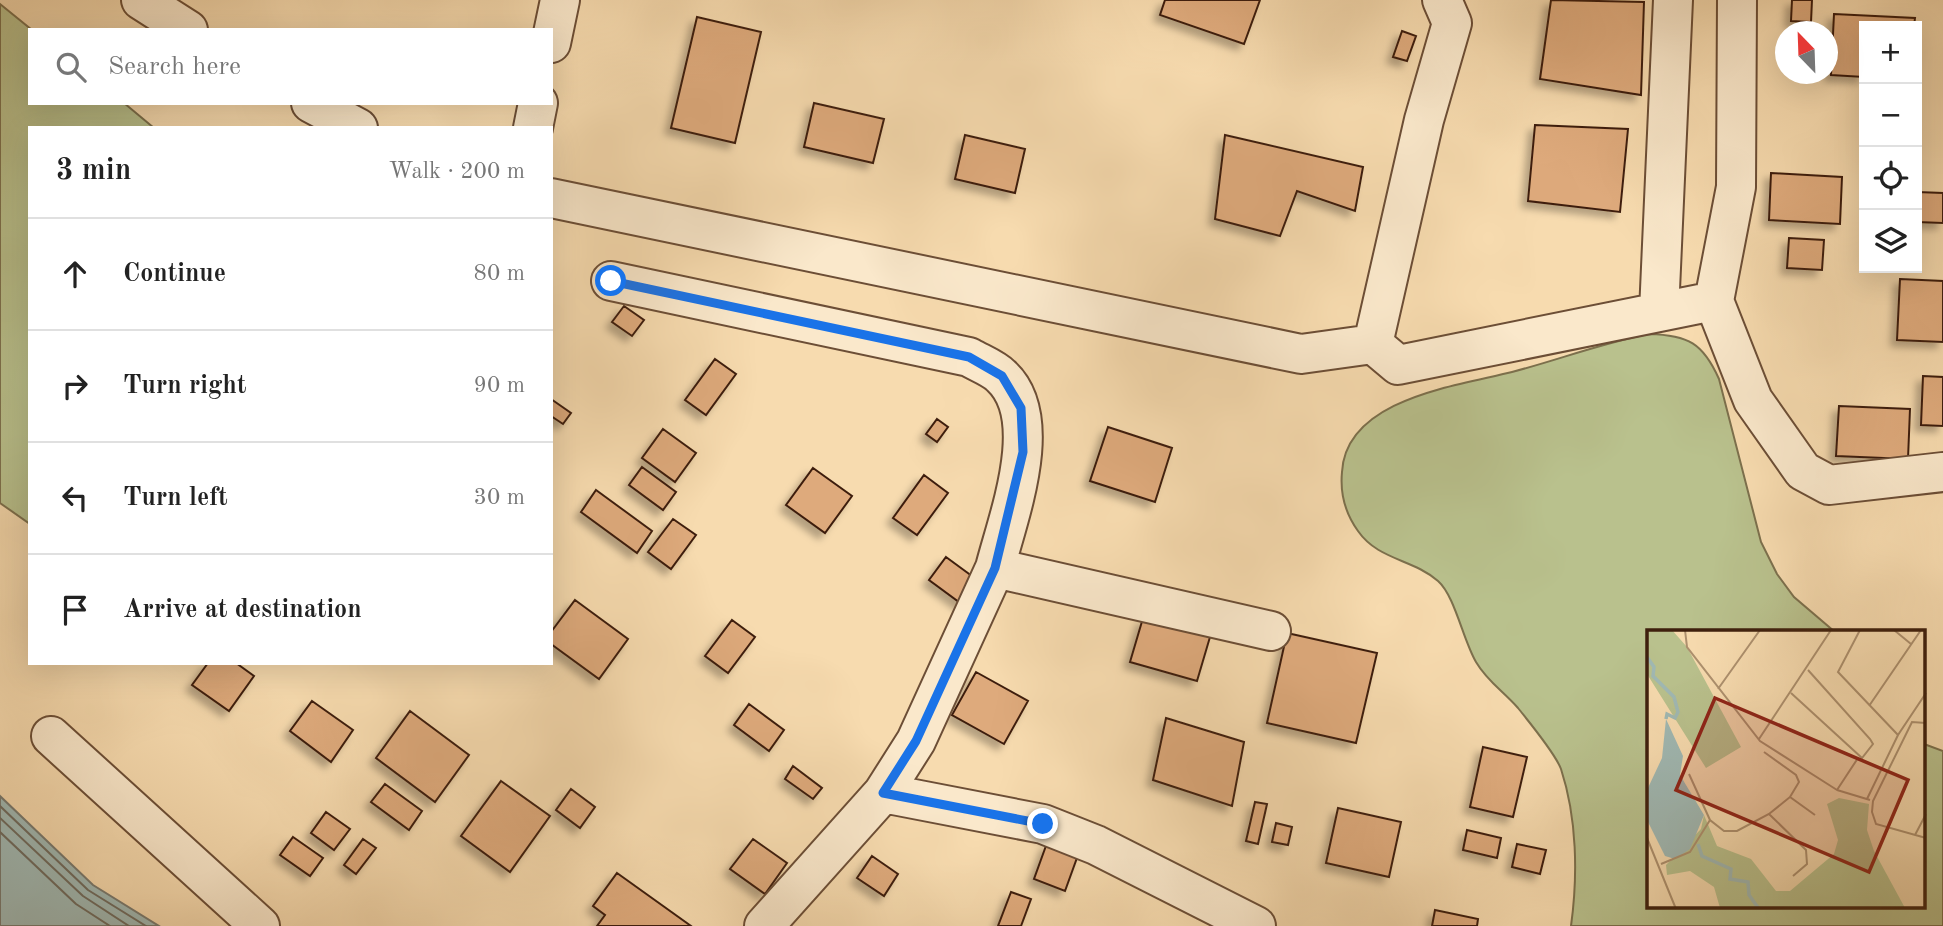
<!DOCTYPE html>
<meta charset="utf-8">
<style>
body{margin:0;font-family:"Old Standard TT",serif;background:#f2f2f2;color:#222}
.controls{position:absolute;right:21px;top:21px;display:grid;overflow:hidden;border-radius:0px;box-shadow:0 7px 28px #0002}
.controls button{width:63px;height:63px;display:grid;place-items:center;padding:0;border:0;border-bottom:2px solid #e0e0e0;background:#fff;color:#222;font:35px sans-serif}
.compass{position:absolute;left:1775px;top:21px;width:63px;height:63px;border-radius:50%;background:#fff;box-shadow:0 7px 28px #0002;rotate:337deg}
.stop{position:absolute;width:21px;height:21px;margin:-16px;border:5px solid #1a73e8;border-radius:50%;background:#fff}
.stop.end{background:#1a73e8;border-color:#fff;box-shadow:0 2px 7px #0008}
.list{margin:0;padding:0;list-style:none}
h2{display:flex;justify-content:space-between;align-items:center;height:91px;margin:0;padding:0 28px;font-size:30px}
h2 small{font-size:23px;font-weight:400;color:#767676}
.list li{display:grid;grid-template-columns:46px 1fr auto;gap:21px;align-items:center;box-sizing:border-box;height:112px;padding:0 28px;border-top:2px solid #e0e0e0}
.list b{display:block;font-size:26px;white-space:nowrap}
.list em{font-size:23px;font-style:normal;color:#767676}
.icon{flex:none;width:38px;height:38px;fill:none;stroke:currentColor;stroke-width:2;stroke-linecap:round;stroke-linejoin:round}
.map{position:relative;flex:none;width:1943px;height:926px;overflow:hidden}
.search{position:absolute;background:#fff;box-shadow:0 7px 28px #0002;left:28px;top:28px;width:525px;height:77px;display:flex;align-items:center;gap:18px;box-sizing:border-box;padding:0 24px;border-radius:0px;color:#767676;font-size:26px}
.panel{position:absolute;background:#fff;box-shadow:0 7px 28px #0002;left:28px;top:126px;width:525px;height:539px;border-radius:0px}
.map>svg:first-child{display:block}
.green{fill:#b9c18d;stroke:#7c704d;stroke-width:2}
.water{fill:#a0b9b4;stroke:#797b71;stroke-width:2}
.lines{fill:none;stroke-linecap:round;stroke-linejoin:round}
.shore{stroke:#6f6c60;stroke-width:2}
.building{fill:#deaa7c;stroke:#3e1f0d;stroke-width:2;filter:url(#shadow)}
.minor-casing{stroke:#6c4e36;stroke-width:42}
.minor{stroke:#fae8cb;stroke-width:38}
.route{stroke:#1a73e8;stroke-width:9}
.inset-river{fill:none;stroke:#a0b9b4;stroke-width:3.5}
.inset-road{fill:none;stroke:#ad906e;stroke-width:2}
.view{fill:#8f2418;fill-opacity:0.15;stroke:#8f2418;stroke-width:3.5}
.inset-edge{fill:none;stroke:#3e1f0d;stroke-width:3.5}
</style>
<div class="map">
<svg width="1943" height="926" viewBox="0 0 1943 926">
<defs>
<filter id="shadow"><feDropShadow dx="-6" dy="6" stdDeviation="3.5" flood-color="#0004"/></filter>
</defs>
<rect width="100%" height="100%" fill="#f7dbaf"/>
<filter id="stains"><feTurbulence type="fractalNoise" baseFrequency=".00286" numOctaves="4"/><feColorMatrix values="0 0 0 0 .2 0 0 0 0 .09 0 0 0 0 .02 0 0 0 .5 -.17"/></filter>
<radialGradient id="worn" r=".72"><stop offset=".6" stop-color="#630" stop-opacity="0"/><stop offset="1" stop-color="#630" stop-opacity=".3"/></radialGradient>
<path class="green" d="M 0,4 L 32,30 L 30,103 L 124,103 L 154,128 L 30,128 L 30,524 L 0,503 Z
M 1649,334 C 1688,335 1703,343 1719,379 L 1761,542 L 1777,574 L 1794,597 L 1835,632 L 1649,632 L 1649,907 L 1924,907 L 1924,744 L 1943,751 L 1943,926 L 1571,926 C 1578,875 1577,818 1561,769 C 1555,753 1529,722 1518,708 C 1503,691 1487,681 1476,662 C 1463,640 1455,596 1438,581 C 1413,559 1378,560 1358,531 C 1345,513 1340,493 1342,472 C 1346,399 1456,386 1512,372 C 1558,360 1602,343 1649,334 Z"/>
<path class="water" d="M 0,796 L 93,885 L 159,926 L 0,926 Z"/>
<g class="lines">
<path class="shore" d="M 0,806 L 88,890 L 146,926
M 0,818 L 83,896 L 129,926
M 0,832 L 76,904 L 110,926"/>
</g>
<path class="building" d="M 1165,0 L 1260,0 L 1244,44 L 1160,15 Z
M 1551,0 L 1644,2 L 1641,95 L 1540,79 Z
M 1792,0 L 1812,0 L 1811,22 L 1791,21 Z
M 1834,14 L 1915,18 L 1914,26 L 1864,26 L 1864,77 L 1831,75 Z
M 697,17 L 761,32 L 735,143 L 671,128 Z
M 1402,31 L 1416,36 L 1407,61 L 1393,57 Z
M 814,103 L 884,119 L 873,163 L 804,147 Z
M 1535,125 L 1628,129 L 1620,212 L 1528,201 Z
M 965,135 L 1025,149 L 1015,193 L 955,179 Z
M 1225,135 L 1363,167 L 1355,211 L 1297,191 L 1280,236 L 1215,219 Z
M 1771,173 L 1842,177 L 1840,224 L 1769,220 Z
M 1917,192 L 1943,193 L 1943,223 L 1917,222 Z
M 1789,238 L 1824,240 L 1822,270 L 1787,268 Z
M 1900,279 L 1943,281 L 1943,342 L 1897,340 Z
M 624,306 L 644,320 L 632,336 L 612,322 Z
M 715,359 L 736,374 L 706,415 L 685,400 Z
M 1923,376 L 1943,377 L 1943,426 L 1921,425 Z
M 551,399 L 571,413 L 563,424 L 551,416 Z
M 1839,406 L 1910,409 L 1908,459 L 1836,456 Z
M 937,419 L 948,427 L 937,442 L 926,434 Z
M 1108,427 L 1172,448 L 1155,502 L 1090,481 Z
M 663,429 L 696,453 L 675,482 L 642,458 Z
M 642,467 L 676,492 L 663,510 L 629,485 Z
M 813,468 L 852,496 L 825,533 L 786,505 Z
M 924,475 L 948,493 L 917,535 L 893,518 Z
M 596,490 L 652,531 L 637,553 L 581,512 Z
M 673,519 L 696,535 L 671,569 L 648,552 Z
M 946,557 L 980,582 L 963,605 L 929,580 Z
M 575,600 L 628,639 L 599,679 L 551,644 L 551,632 Z
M 1143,618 L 1210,637 L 1197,681 L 1130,662 Z
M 732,620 L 755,637 L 728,673 L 705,656 Z
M 1287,633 L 1377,653 L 1356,743 L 1267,723 Z
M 208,663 L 236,663 L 254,676 L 229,711 L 192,685 Z
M 976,672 L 1028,701 L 1004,744 L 952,715 Z
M 312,701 L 353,730 L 331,762 L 290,731 Z
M 749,704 L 784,730 L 769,751 L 734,725 Z
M 410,711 L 469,755 L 435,802 L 376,758 Z
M 1166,718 L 1244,742 L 1232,806 L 1153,780 Z
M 1483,747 L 1527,757 L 1513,817 L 1470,807 Z
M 793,766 L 822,788 L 813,799 L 785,779 Z
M 501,781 L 550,816 L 510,872 L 461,836 Z
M 385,784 L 422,811 L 409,830 L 371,802 Z
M 571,789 L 595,807 L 580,828 L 556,810 Z
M 1255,802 L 1267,804 L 1258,844 L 1246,841 Z
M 1338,808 L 1401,822 L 1389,877 L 1326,863 Z
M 326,812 L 350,829 L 334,850 L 311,833 Z
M 1276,823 L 1292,827 L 1288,845 L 1272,842 Z
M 1467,830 L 1501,838 L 1497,858 L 1463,850 Z
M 293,837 L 323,858 L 310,876 L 280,855 Z
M 363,839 L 376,848 L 356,874 L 344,865 Z
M 753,839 L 787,863 L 765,894 L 730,869 Z
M 1047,843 L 1078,855 L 1065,891 L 1034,879 Z
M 1517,844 L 1546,850 L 1540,874 L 1512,867 Z
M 872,856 L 898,874 L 884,896 L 857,878 Z
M 617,873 L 691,926 L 597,926 L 605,915 L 593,906 Z
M 1011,892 L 1031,899 L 1021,926 L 998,926 Z
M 1435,910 L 1478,919 L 1477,926 L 1432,926 Z"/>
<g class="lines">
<defs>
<path id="minor" d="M 141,0 L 188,30
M 1737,0 L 1736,187 L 1714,301 L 1753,400 L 1803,471 L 1829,485 L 1943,472
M 551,43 L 560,0
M 311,103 L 358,128
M 533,128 L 538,103
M 551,198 L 1301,354 L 1373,344 L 1424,120 L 1452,23 L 1442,0
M 611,281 L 969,357 C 979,363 993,368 1001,376 C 1047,418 1008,517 995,568 L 1271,631
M 1659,312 L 1673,0
M 1373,344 L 1398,365 L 1714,301
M 51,736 L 260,926
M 883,793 L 1043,824 L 1096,845 L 1256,926
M 764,926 L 883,793 L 916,741 L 995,568"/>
</defs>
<use href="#minor" class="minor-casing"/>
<use href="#minor" class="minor"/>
</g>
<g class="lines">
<path class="route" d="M 611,281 L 969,357 L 1002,376 L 1021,408 L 1023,452 L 995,568 L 916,741 L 883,793 L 1043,824"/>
</g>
<g transform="translate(1647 630)">
<rect width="278" height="278" fill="#f7dbaf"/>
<path d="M 0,0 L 25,0 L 40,17 L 94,117 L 59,138 L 0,44 ZM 192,168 L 222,174 L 220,200 L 227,221 L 258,278 L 73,278 L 67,257 L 43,241 L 20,245 L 19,235 L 54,199 L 57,185 L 70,216 L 104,229 L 129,261 L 143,261 L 187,224 L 191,210 L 180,174 Z" fill="#b9c18d"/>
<path d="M 19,89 L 36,126 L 33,145 L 57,185 L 43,219 L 28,229 L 18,226 L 0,190 L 0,160 L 15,128 Z" fill="#a0b9b4"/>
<path class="inset-river" d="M 0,27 L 7,37 L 6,46 L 27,67 L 31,82 L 28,88 L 20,84 L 19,89M 51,214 L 55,226 L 84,239 L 83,249 L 101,252 L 102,265 L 112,279"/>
<path class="inset-road" d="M 38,0 L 40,17 L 113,111 L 190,160 L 211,128M 213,0 L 191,42 L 251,105M 247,0 L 264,14M 71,59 L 113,0M 144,63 L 215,128 L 226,114 L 223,109 L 161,40M 222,76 L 274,0M 279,93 L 265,92 L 226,171 L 225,182 L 229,194 L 279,208M 112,109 L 184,0M 117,122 L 149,145 L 152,152 L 143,167 L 168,185M 42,144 L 63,190 L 77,201 L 90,201 L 122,184 L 143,167M 190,160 L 223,170M 220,169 L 251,105 L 279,63M 122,184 L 159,220 L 160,234 L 146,246M 268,205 L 279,184M 0,208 L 29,279M 14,234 L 43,222 L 63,190"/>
<path class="view" d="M 68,68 L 261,150 L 222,242 L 29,160 Z"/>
<rect width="278" height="278" class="inset-edge"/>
</g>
<rect width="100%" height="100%" filter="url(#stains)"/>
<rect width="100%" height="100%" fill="url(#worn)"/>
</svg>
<div class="controls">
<button>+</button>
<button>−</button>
<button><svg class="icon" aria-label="locate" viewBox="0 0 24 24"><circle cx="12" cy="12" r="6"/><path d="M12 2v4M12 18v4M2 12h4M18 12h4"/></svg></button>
<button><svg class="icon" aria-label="layers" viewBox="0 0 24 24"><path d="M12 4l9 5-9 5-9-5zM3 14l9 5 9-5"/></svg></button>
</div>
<svg class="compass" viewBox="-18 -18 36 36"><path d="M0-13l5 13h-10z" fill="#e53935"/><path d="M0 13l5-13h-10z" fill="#767676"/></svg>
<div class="stop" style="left:611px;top:281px"></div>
<div class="stop end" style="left:1043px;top:824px"></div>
<div class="search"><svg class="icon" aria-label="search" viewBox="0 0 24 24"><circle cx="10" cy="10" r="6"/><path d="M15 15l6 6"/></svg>Search here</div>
<section class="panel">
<h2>3 min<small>Walk · 200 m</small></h2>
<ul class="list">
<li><svg class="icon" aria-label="ahead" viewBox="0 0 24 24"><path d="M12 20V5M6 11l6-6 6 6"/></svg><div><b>Continue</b></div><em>80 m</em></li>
<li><svg class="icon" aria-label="right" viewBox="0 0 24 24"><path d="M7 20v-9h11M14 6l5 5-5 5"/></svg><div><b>Turn right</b></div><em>90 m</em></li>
<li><svg class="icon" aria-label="left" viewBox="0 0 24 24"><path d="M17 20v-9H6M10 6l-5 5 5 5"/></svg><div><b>Turn left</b></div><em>30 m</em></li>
<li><svg class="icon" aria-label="arrive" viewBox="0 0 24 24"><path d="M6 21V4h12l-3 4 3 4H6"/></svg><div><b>Arrive at destination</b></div></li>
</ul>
</section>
</div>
